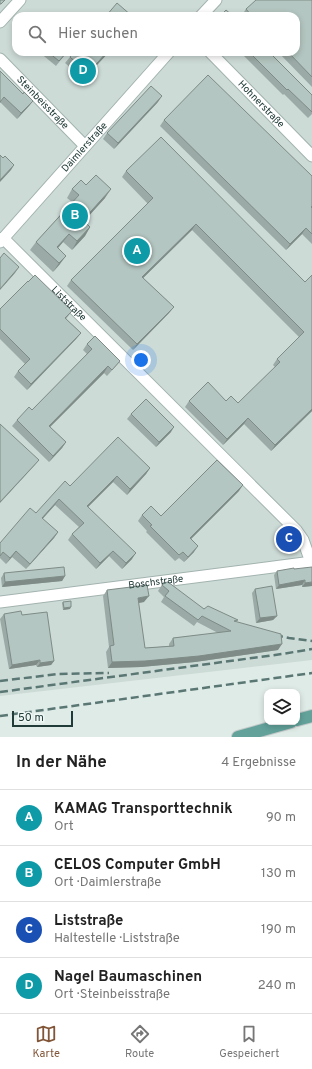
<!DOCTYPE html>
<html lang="de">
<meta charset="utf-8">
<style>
body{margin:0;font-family:Overpass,sans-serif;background:#f6f6f6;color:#222}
.controls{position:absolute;right:12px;bottom:12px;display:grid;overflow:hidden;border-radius:8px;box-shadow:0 2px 6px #0003}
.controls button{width:36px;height:36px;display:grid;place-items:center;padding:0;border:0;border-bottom:1px solid #e0e0e0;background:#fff;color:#222;font:20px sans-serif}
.scale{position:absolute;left:12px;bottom:10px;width:61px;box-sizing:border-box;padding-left:4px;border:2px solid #203b38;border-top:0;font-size:11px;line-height:14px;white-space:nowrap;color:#203b38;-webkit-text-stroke:3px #eff7f5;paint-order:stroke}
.you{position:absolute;left:141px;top:360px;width:14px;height:14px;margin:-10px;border:3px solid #fff;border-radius:50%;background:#1a73e8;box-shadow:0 0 0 6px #1a73e833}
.badge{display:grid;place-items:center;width:26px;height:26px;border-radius:50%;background:#815537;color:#fff;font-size:13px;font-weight:700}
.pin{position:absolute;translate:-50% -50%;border:2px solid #fff;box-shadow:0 1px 4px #0006}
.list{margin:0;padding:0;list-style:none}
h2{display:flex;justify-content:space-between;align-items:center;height:52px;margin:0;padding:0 16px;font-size:17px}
h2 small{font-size:13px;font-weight:400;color:#767676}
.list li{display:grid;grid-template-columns:26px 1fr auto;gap:12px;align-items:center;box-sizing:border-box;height:56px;padding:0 16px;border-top:1px solid #e0e0e0}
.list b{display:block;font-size:15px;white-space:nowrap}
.list p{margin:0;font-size:13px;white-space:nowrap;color:#767676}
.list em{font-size:13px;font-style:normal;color:#767676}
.icon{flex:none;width:22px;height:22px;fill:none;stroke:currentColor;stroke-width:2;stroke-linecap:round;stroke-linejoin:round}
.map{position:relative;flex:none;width:312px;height:737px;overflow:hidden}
.search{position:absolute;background:#fff;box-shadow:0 2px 6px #0003;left:12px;right:12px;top:12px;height:44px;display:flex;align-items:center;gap:10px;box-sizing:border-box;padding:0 14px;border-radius:12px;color:#767676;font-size:15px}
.sheet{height:276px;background:#fff}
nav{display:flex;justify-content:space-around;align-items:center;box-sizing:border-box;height:56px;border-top:1px solid #e0e0e0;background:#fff;font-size:11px;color:#767676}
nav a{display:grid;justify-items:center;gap:2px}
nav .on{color:#815537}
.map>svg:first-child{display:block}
.built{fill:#cddbd7;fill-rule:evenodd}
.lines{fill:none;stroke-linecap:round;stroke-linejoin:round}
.minor-casing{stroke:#a2b3af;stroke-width:13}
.major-casing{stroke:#c1c8c7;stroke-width:14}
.minor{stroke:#fff;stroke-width:11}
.major{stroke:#62a29b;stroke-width:12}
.rail{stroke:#5a7774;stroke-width:2.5;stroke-dasharray:8 4;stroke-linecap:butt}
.wall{fill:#9baaa6}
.shaded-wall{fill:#7e8b87}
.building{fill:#b4c6c1;stroke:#7e8b87}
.labels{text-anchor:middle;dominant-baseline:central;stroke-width:3.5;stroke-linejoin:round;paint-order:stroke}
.street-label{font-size:10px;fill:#203b38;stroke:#eff7f5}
</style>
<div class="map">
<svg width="312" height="737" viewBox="0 0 312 737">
<rect width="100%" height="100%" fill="#dfebe7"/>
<path class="built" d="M 0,0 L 312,0 L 312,660 L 0,696 ZM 16,16 L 296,16 L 296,52 L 16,52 Z"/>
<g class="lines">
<defs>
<g id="minor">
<path d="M 201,16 L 216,0"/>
<path d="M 0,22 L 20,0"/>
<path id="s1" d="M 210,52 L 312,156"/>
<path id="s2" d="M 0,59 L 85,146"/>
<path id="s3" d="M 3,238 L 296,530 L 303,540 L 311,562"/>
<path id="s4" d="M 0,242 L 169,52"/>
<path id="s5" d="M 0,602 L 312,562"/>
</g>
<path id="major" d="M 297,720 L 312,716
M 238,737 L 291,722"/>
</defs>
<use href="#minor" class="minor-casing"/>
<use href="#major" class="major-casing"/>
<use href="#minor" class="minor"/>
<use href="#major" class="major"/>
<path class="rail" d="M 275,635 L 289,638 L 312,641
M 0,681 L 58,674 L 109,673
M 0,692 L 282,654 L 312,649
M 0,716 L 312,673"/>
</g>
<path class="wall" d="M 312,0 L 312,87 L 278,52 L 296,52 L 296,16 L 242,16 L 242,15 L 246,9 Z
M 39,52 L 67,52 L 56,66 Z
M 109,52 L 84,79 L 65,63 L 70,57 Z
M 240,52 L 269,52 L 312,95 L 312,114 L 308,118 L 284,94 L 283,95 Z
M 0,71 L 23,94 L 33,101 L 29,106 L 17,119 L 1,103 L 0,103 Z
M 158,102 L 114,149 L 103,139 L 107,133 Z
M 164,120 L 312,208 L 312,244 L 302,234 L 286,250 L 160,126 Z
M 126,171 L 305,282 L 312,275 L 312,411 L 271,451 L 244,424 L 223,445 L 185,407 L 189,401 L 226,401 L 238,403 L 275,367 L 273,365 L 277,359 L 299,337 L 192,230 L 143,278 L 174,307 L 169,313 L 133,350 L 67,286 L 71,280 L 148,204 L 122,177 Z
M 86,185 L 105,198 L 84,221 L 90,227 L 85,236 L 72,250 L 63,242 L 58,248 L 60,264 L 53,272 L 30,250 L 36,242 L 72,202 L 67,198 L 72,189 Z
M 0,309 L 72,311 L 66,319 L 81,333 L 76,339 L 27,390 L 14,377 L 18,371 L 25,364 L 0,339 Z
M 87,344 L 120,361 L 115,367 L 107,376 L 104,373 L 50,427 L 66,442 L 62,448 L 49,462 L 12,426 L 17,420 L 32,410 L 87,354 L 83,350 Z
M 131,414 L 171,432 L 156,447 L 127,419 Z
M 150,468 L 146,474 L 127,495 L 113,482 L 88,507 L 132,559 L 122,569 L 109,556 L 96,569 L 68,540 L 72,534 L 79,527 L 55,505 L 42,519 L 58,532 L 54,538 L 26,569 L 12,557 L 6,564 L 0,558 L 0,543 L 70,486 Z
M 239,491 L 191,539 L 194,552 L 184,562 L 179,558 L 175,561 L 146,532 L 147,531 L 138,521 L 142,515 L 161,516 Z
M 294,569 L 312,586 L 302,587 L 302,585 L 276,589 L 274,575 L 277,571 Z
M 4,573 L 65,576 L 62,581 L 2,587 L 1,578 Z
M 163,583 L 204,609 L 237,622 L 278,650 L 195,662 L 141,667 L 108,668 L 106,652 L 109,647 L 103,596 L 107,590 L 144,602 L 138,603 L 145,648 L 169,646 L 169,644 L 173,638 L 218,633 L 197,622 L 194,626 L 161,602 L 164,597 L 158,591 Z
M 255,589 L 277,616 L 273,620 L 256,623 L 252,593 Z
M 63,602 L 70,609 L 63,610 L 62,603 Z
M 4,614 L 22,615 L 54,661 L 51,665 L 37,667 L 36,665 L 9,669 L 0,619 Z"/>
<path class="shaded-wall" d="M 107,52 L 109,52 L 84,79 L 88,73 Z
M 162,96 L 158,102 L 114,149 L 118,143 Z
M 33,101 L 29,106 L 17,119 L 21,113 Z
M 14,165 L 11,170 L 0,182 L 0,180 Z
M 111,189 L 105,198 L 77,229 L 83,220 Z
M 196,224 L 192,230 L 138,283 L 142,277 Z
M 90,227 L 85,236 L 72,250 L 77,241 Z
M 306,228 L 302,234 L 286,250 L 290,244 Z
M 69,234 L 63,242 L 51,256 L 57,247 Z
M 66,256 L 60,264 L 53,272 L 59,263 Z
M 19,267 L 15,273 L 0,290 L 0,289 Z
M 174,307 L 169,313 L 133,350 L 137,344 Z
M 81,333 L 76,339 L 27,390 L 31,384 Z
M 108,366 L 104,373 L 45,432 L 49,426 Z
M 312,409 L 312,411 L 271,451 L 275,445 Z
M 248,418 L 244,424 L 223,445 L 227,439 Z
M 174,427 L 171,432 L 156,447 L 159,442 Z
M 66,442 L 62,448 L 49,462 L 53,456 Z
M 39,460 L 34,466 L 0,503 L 0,502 Z
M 150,468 L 146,474 L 127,495 L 130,489 Z
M 117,476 L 113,482 L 83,512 L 87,506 Z
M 243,485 L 239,491 L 186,544 L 190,538 Z
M 59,499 L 55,505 L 38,524 L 42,518 Z
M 58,532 L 54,538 L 26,569 L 30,564 Z
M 198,546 L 194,552 L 184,562 L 188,557 Z
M 16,551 L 12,557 L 6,564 L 10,558 Z
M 113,551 L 109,556 L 96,569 L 100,563 Z
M 136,553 L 132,559 L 122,569 L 126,563 Z
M 65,576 L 62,581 L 2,587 L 5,582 Z
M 305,580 L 302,585 L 276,589 L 279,585 Z
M 312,582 L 312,586 L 302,587 L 305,583 Z
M 149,596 L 144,602 L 133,604 L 138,598 Z
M 71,607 L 70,609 L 63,610 L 64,608 Z
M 277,616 L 273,620 L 256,623 L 260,618 Z
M 282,644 L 278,650 L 195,662 L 141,667 L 108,668 L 112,662 Z
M 40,660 L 36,665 L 9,669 L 12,665 Z
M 54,661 L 51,665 L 37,667 L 40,663 Z"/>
<path class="building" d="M 0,0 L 5,0 L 1,4 L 0,4 Z
M 256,0 L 312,0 L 312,77 L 288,52 L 296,52 L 296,16 L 252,16 L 246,9 Z
M 117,3 L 132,16 L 106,16 Z
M 226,10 L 233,16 L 220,16 Z
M 48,52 L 67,52 L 59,61 Z
M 74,52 L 107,52 L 88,73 L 70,57 Z
M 249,52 L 269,52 L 312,95 L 312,112 L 288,89 L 287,90 Z
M 0,71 L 23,94 L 24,92 L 33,101 L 21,113 L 4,97 L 0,102 Z
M 208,75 L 312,176 L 312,206 L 311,207 L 312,208 L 312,234 L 306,228 L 290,244 L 164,120 Z
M 151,86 L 162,96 L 118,143 L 107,133 Z
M 161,137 L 305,282 L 312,275 L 312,409 L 275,445 L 248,418 L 227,439 L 189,401 L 208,382 L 226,401 L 231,396 L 238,403 L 280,362 L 277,359 L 304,332 L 196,224 L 142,277 L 174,307 L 137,344 L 71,280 L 153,198 L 126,171 Z
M 0,155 L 3,158 L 5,156 L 14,165 L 0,180 Z
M 96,175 L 111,189 L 83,220 L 90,227 L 77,241 L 69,234 L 57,247 L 66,256 L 59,263 L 36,242 L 79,195 L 72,189 L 81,180 L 86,185 Z
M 4,253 L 19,267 L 0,289 L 0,258 Z
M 35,275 L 72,311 L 65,318 L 81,333 L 31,384 L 18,371 L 30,359 L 0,329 L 0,309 L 28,281 L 28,282 Z
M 95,336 L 120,361 L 112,370 L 108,366 L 49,426 L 66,442 L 53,456 L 17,420 L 29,407 L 32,410 L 92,349 L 87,344 Z
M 146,399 L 174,427 L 159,442 L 131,414 Z
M 0,424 L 39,460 L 0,502 Z
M 118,437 L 150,468 L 130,489 L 117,476 L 87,506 L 136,553 L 126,563 L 113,551 L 100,563 L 72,534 L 84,523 L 59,499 L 42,518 L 58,532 L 30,564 L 16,551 L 10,558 L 3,552 L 0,556 L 0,543 L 30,508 L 36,513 L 65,481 L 70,486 Z
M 217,460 L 243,485 L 190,538 L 198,546 L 188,557 L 183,552 L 179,555 L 150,526 L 152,525 L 142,515 L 151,506 L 161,516 Z
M 64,567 L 65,576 L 5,582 L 4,573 Z
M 312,567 L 312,582 L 305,583 L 305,580 L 279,585 L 277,571 L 294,568 L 294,569 Z
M 168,582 L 204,609 L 208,606 L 238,620 L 234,621 L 281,634 L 282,644 L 199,656 L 145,661 L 112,662 L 110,646 L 114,645 L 107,590 L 147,585 L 149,596 L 138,598 L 145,648 L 174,646 L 173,638 L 231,631 L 202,616 L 198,620 L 165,596 L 169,591 L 162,585 L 163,583 Z
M 272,586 L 277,616 L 260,618 L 255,589 Z
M 71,601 L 71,607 L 64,608 L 63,602 Z
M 21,611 L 22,615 L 47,612 L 54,661 L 40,663 L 40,660 L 12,665 L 4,614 Z"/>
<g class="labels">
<g class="street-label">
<text stroke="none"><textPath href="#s2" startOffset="61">Steinbeisstraße</textPath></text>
<text stroke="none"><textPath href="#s1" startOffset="73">Hohnerstraße</textPath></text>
<text stroke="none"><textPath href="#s4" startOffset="127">Daimlerstraße</textPath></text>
<text stroke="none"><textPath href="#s3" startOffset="93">Liststraße</textPath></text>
<text stroke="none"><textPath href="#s5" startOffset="157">Boschstraße</textPath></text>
</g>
</g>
</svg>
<div class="controls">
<button><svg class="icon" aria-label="layers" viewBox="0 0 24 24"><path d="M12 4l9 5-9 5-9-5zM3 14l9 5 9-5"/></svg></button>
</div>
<div class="scale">50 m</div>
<div class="you"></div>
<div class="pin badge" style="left:137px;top:251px;background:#0f9aa8">A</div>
<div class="pin badge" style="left:75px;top:216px;background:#0f9aa8">B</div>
<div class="pin badge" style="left:289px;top:539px;background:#1a4fb4">C</div>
<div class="pin badge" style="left:83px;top:71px;background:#0f9aa8">D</div>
<div class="search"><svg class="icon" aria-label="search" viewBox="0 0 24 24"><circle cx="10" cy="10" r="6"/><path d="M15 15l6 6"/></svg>Hier suchen</div>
</div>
<section class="sheet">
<h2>In der Nähe<small>4 Ergebnisse</small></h2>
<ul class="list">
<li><span class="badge" style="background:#0f9aa8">A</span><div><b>KAMAG Transporttechnik</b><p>Ort</p></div><em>90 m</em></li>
<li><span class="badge" style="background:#0f9aa8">B</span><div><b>CELOS Computer GmbH</b><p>Ort · Daimlerstraße</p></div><em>130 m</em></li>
<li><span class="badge" style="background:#1a4fb4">C</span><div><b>Liststraße</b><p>Haltestelle · Liststraße</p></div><em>190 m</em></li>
<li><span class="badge" style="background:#0f9aa8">D</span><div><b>Nagel Baumaschinen</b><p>Ort · Steinbeisstraße</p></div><em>240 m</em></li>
</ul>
</section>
<nav>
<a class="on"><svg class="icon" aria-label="map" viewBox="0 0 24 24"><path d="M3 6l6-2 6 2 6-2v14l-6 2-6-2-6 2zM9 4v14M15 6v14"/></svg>Karte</a>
<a><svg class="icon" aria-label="directions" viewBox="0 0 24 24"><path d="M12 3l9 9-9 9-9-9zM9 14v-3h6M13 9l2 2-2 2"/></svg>Route</a>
<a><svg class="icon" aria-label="saved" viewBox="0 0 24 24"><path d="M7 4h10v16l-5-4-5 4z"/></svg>Gespeichert</a>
</nav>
